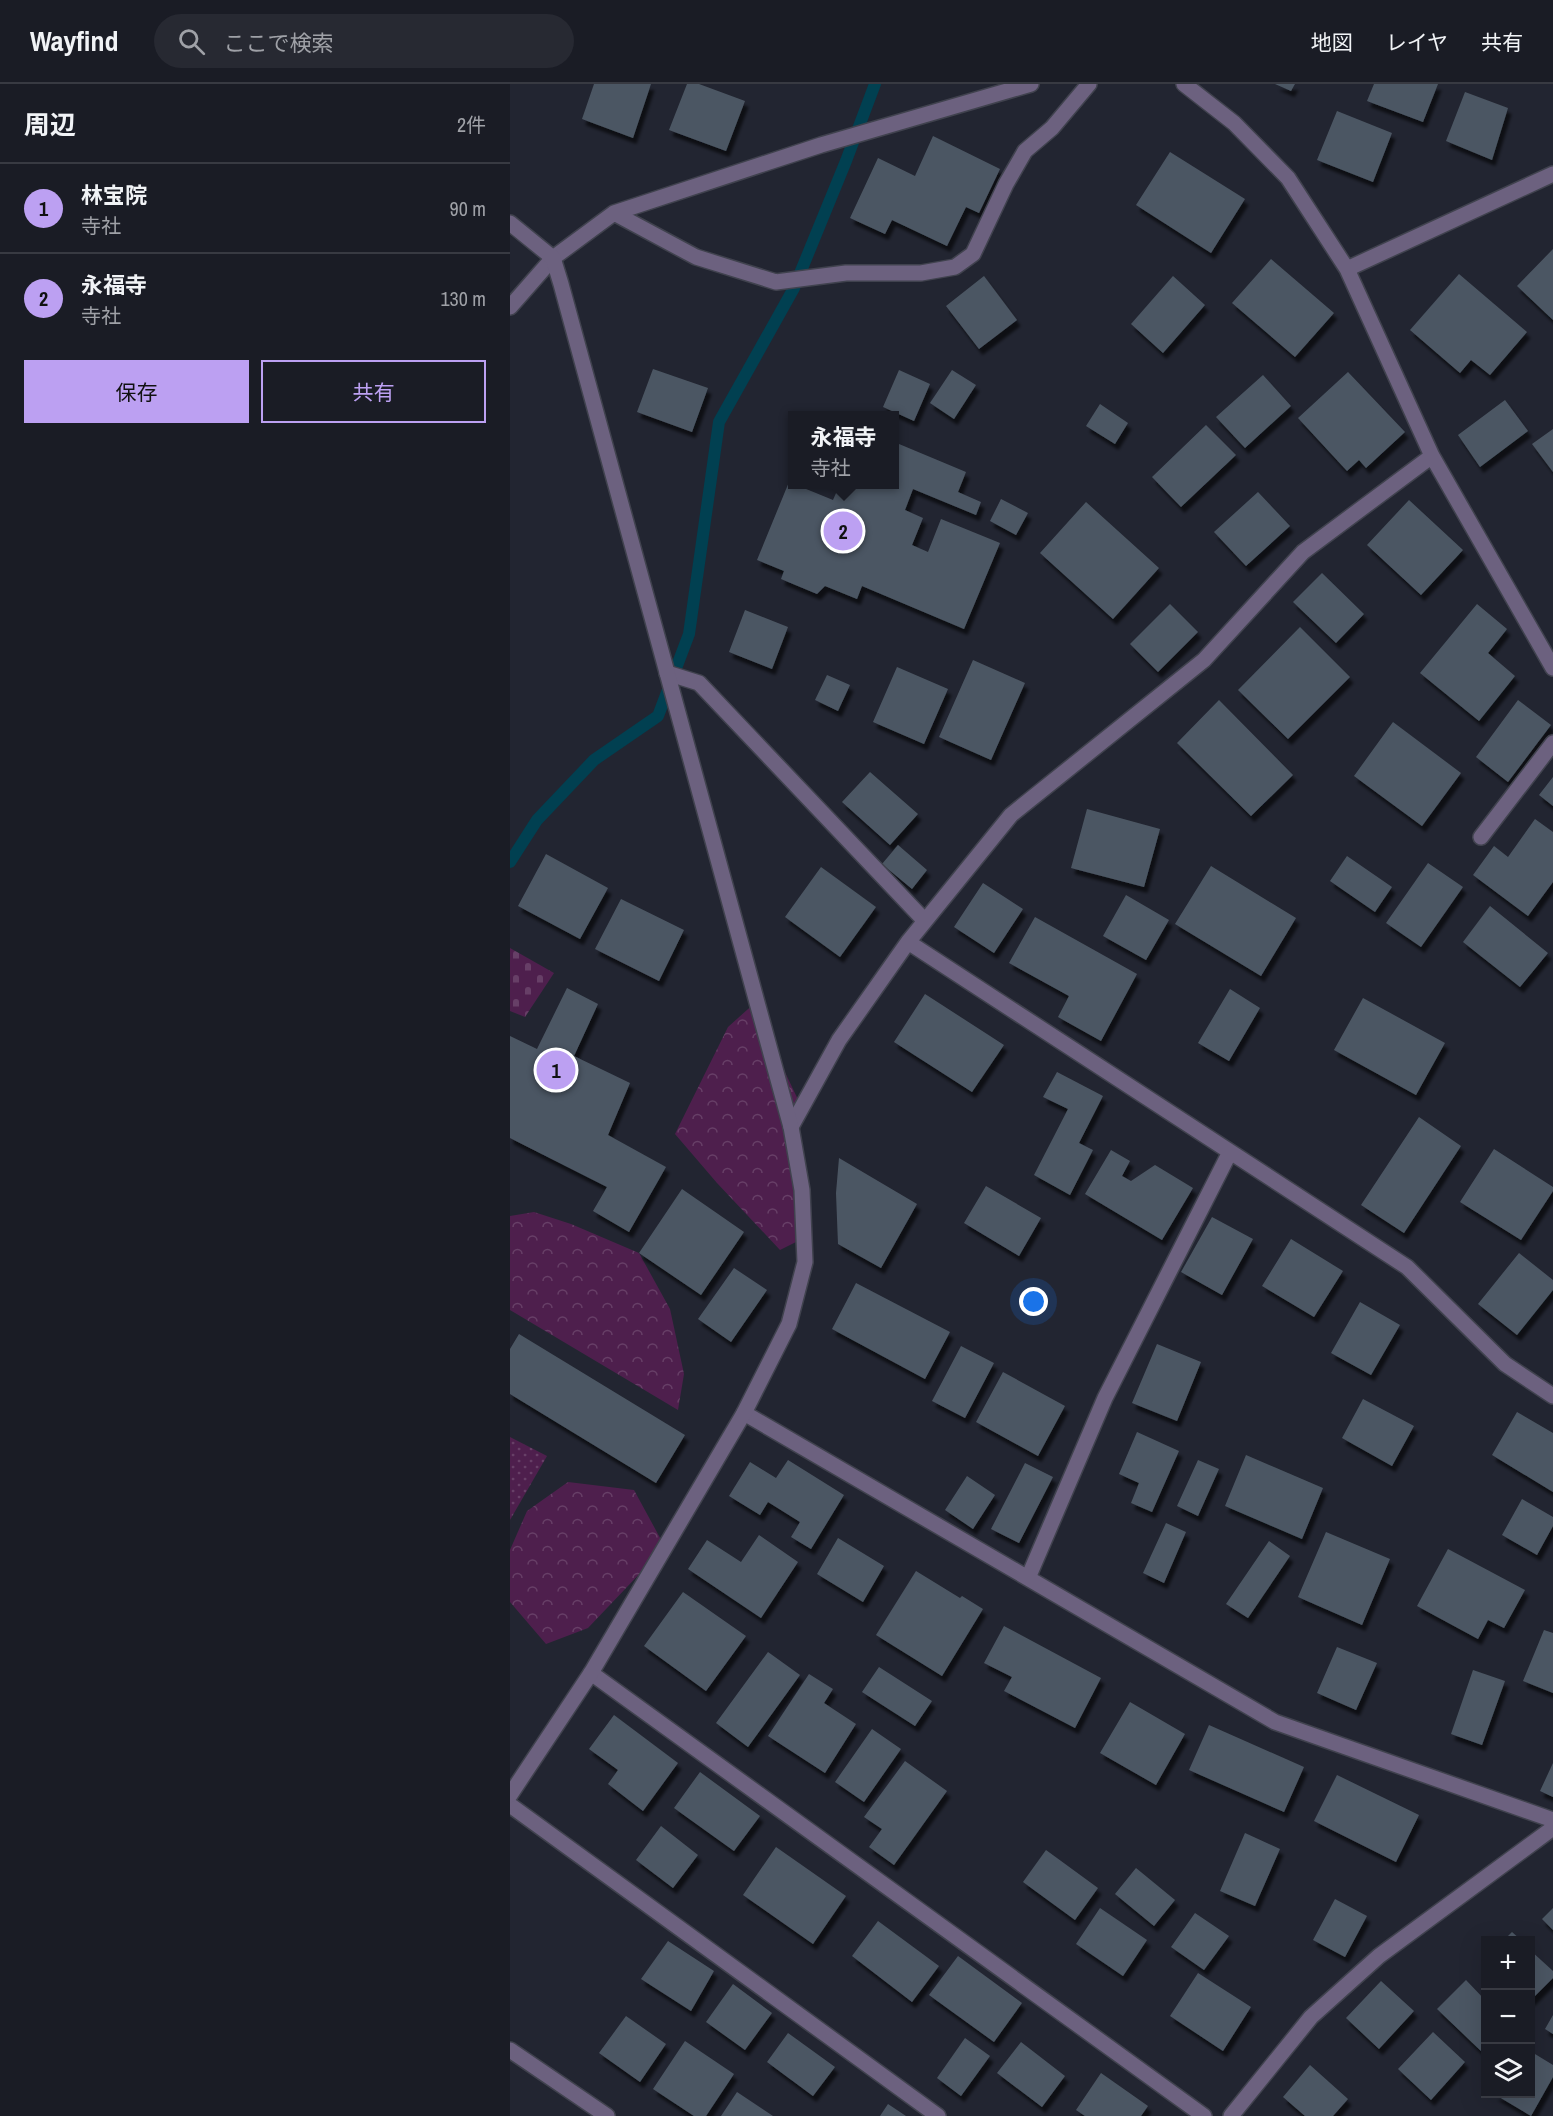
<!DOCTYPE html>
<html lang="ja">
<meta charset="utf-8">
<style>
body{margin:0;font-family:"Archivo Narrow","Noto Sans JP",sans-serif;background:#272932;color:#f1f3f6}
.controls{position:absolute;right:18px;bottom:18px;display:grid;overflow:hidden;border-radius:0px;box-shadow:0 6px 24px #0002}
.controls button{width:54px;height:54px;display:grid;place-items:center;padding:0;border:0;border-bottom:2px solid #383a42;background:#1a1c25;color:#f1f3f6;font:30px sans-serif}
.you{position:absolute;left:524px;top:1218px;width:21px;height:21px;margin:-15px;border:4px solid #fff;border-radius:50%;background:#1a73e8;box-shadow:0 0 0 9px #1a73e833}
.badge{display:grid;place-items:center;width:39px;height:39px;border-radius:50%;background:#bca0f2;color:#111;font-size:20px;font-weight:700}
.pin{position:absolute;translate:-50% -50%;border:3px solid #fff;box-shadow:0 2px 6px #0006}
.popup{position:absolute;left:278px;top:327px;width:111px;height:78px;box-sizing:border-box;display:grid;place-content:center;border-radius:0px;background:#1a1c25;filter:drop-shadow(0 2px 4px #0005);font-size:20px;white-space:nowrap;color:#9fa1a7}
.popup b{font-size:22px;color:#f1f3f6}
.popup::after{content:'';position:absolute;left:50%;top:100%;margin-left:-12px;border:12px solid transparent;border-top-color:#1a1c25}
.list{margin:0;padding:0;list-style:none}
h2{display:flex;justify-content:space-between;align-items:center;height:78px;margin:0;padding:0 24px;font-size:26px}
h2 small{font-size:20px;font-weight:400;color:#9fa1a7}
.list li{display:grid;grid-template-columns:39px 1fr auto;gap:18px;align-items:center;box-sizing:border-box;height:90px;padding:0 24px;border-top:2px solid #383a42}
.list b{display:block;font-size:22px;white-space:nowrap}
.list p{margin:0;font-size:20px;white-space:nowrap;color:#9fa1a7}
.list em{font-size:20px;font-style:normal;color:#9fa1a7}
.actions{display:flex;gap:12px;padding:18px 24px}
.actions a{flex:1;padding:14px 0;border:2px solid #bca0f2;border-radius:0px;text-align:center;font-size:21px;color:#bca0f2}
.actions .main{background:#bca0f2;color:#111}
.icon{flex:none;width:33px;height:33px;fill:none;stroke:currentColor;stroke-width:2;stroke-linecap:round;stroke-linejoin:round}
.map{position:relative;flex:none;width:1043px;height:2032px;overflow:hidden}
header{display:flex;align-items:center;gap:36px;box-sizing:border-box;height:84px;padding:0 30px;background:#1a1c25;border-bottom:2px solid #383a42}
header strong{font-size:28px}
nav{display:flex;gap:33px;margin-inline-start:auto;font-size:21px}
.search{width:420px;height:54px;background:#272932;display:flex;align-items:center;gap:15px;box-sizing:border-box;padding:0 21px;border-radius:33px;color:#9fa1a7;font-size:22px}
main{display:flex}
aside{flex:1;background:#1a1c25}
.map>svg:first-child{display:block}
.grass{fill:url(#grass-dots)}
.forest{fill:url(#forest-crowns)}
.cemetery{fill:url(#cemetery-stones)}
.lines{fill:none;stroke-linecap:round;stroke-linejoin:round}
.stream{stroke:#014051;stroke-width:12}
.building{fill:#4c5763;filter:url(#shadow)}
.minor-casing{stroke:#40424e;stroke-width:18}
.tertiary-casing{stroke:#40424e;stroke-width:18}
.minor{stroke:#6c617f;stroke-width:15}
.tertiary{stroke:#6c617f;stroke-width:15}
</style>
<header>
<strong>Wayfind</strong>
<div class="search"><svg class="icon" aria-label="search" viewBox="0 0 24 24"><circle cx="10" cy="10" r="6"/><path d="M15 15l6 6"/></svg>ここで検索</div>
<nav><a>地図</a><a>レイヤ</a><a>共有</a></nav>
</header>
<main>
<aside>
<h2>周辺<small>2件</small></h2>
<ul class="list">
<li><span class="badge">1</span><div><b>林宝院</b><p>寺社</p></div><em>90 m</em></li>
<li><span class="badge">2</span><div><b>永福寺</b><p>寺社</p></div><em>130 m</em></li>
</ul>
<div class="actions"><a class="main">保存</a><a>共有</a></div>
</aside>
<div class="map">
<svg width="1043" height="2032" viewBox="0 0 1043 2032">
<defs>
<pattern id="grass-dots" width="8" height="8" patternUnits="userSpaceOnUse" patternTransform="scale(1.5)"><rect width="8" height="8" fill="#4e1f4d"/><path d="M2 2h.1M6 6h.1" fill="none" stroke="#673f67" stroke-width="1.8" stroke-linecap="round"/></pattern>
<pattern id="forest-crowns" width="20" height="18" patternUnits="userSpaceOnUse" patternTransform="scale(1.5)"><rect width="20" height="18" fill="#4e1f4d"/><path d="M2 6a3 3 0 1 1 6 0M12 15a3 3 0 1 1 6 0" fill="none" stroke="#673f67"/></pattern>
<pattern id="cemetery-stones" width="16" height="16" patternUnits="userSpaceOnUse" patternTransform="scale(1.5)"><rect width="16" height="16" fill="#4e1f4d"/><path d="M2 7V4a2 2 0 0 1 4 0v3zM10 15v-3a2 2 0 0 1 4 0v3z" fill="#673f67"/></pattern>
<filter id="shadow"><feDropShadow dx="3.5" dy="6" stdDeviation="1.5" flood-color="#0009"/></filter>
</defs>
<rect width="100%" height="100%" fill="#222531"/>
<path class="grass" d="M 0,1353 L 37,1372 L 0,1436 Z"/>
<path class="forest" d="M 247,917 L 254,944 L 292,1024 L 284,1060 L 294,1154 L 270,1166 L 207,1099 L 165,1050 L 218,943 Z
M 24,1128 L 61,1140 L 129,1169 L 160,1225 L 174,1290 L 168,1326 L 0,1226 L 0,1132 Z
M 58,1398 L 124,1406 L 155,1463 L 78,1544 L 36,1560 L 0,1518 L 0,1466 L 17,1427 Z"/>
<path class="cemetery" d="M 0,864 L 44,889 L 15,933 L 0,927 Z"/>
<g class="lines">
<path class="stream" d="M 0,778 L 27,736 L 84,676 L 148,632 L 179,550 L 209,338 L 284,204 L 336,77 L 365,0"/>
</g>
<path class="building" d="M 84,0 L 141,0 L 123,54 L 72,35 Z
M 177,0 L 189,0 L 235,17 L 216,67 L 159,46 Z
M 765,0 L 785,0 L 781,7 Z
M 864,0 L 928,0 L 913,38 L 857,17 Z
M 955,8 L 998,24 L 982,76 L 936,57 Z
M 827,27 L 882,49 L 863,98 L 807,76 Z
M 423,52 L 490,85 L 469,129 L 456,123 L 437,162 L 382,136 L 375,150 L 340,134 L 368,74 L 405,92 Z
M 660,68 L 735,115 L 701,169 L 626,121 Z
M 1043,165 L 1043,236 L 1007,202 Z
M 761,175 L 824,229 L 785,273 L 722,219 Z
M 949,190 L 1017,248 L 980,291 L 961,276 L 950,289 L 900,246 Z
M 474,192 L 507,236 L 469,265 L 436,222 Z
M 663,192 L 695,221 L 653,269 L 621,240 Z
M 143,285 L 198,304 L 182,348 L 127,328 Z
M 389,286 L 420,300 L 404,337 L 373,323 Z
M 442,286 L 466,301 L 444,335 L 420,319 Z
M 838,288 L 895,348 L 856,384 L 849,376 L 837,387 L 788,334 Z
M 753,291 L 781,322 L 735,364 L 706,333 Z
M 995,316 L 1018,347 L 970,383 L 948,351 Z
M 590,320 L 618,339 L 605,360 L 576,342 Z
M 696,341 L 726,371 L 671,423 L 642,393 Z
M 1043,345 L 1043,388 L 1022,360 Z
M 389,360 L 456,388 L 448,408 L 471,418 L 466,431 L 403,405 L 395,426 L 413,434 L 402,461 L 418,468 L 431,435 L 490,459 L 454,545 L 352,502 L 347,515 L 315,502 L 307,510 L 271,495 L 274,487 L 247,476 L 279,398 L 323,416 L 330,400 L 384,400 L 384,373 Z
M 748,408 L 780,442 L 736,482 L 704,448 Z
M 491,415 L 518,429 L 506,451 L 480,437 Z
M 899,416 L 953,466 L 911,511 L 857,461 Z
M 576,418 L 649,484 L 603,535 L 530,469 Z
M 812,489 L 854,530 L 826,559 L 783,518 Z
M 660,520 L 688,548 L 648,588 L 620,560 Z
M 967,520 L 997,545 L 978,569 L 1005,592 L 969,637 L 910,589 Z
M 235,526 L 278,543 L 262,585 L 219,568 Z
M 790,543 L 840,593 L 778,655 L 728,606 Z
M 463,576 L 515,599 L 481,676 L 429,653 Z
M 387,583 L 438,605 L 414,660 L 363,638 Z
M 317,591 L 340,601 L 328,627 L 305,616 Z
M 709,616 L 783,691 L 741,732 L 667,659 Z
M 1008,616 L 1041,641 L 998,698 L 966,673 Z
M 883,638 L 951,689 L 912,742 L 844,692 Z
M 360,688 L 408,730 L 380,761 L 332,718 Z
M 1043,693 L 1043,722 L 1029,711 Z
M 577,725 L 650,745 L 634,803 L 561,784 Z
M 1025,735 L 1043,748 L 1043,798 L 1018,832 L 963,791 L 984,762 L 998,773 Z
M 388,761 L 417,786 L 402,805 L 372,780 Z
M 36,770 L 98,804 L 70,855 L 8,822 Z
M 837,772 L 882,803 L 865,828 L 820,797 Z
M 918,779 L 953,803 L 911,863 L 876,839 Z
M 701,782 L 786,834 L 751,892 L 665,840 Z
M 311,783 L 366,823 L 330,873 L 275,833 Z
M 473,799 L 513,825 L 484,869 L 444,843 Z
M 616,811 L 659,836 L 636,876 L 593,852 Z
M 111,815 L 174,846 L 149,897 L 85,865 Z
M 980,822 L 1038,869 L 1010,903 L 953,858 Z
M 525,833 L 627,890 L 591,957 L 548,933 L 559,912 L 499,879 Z
M 57,904 L 88,920 L 64,972 L 120,999 L 98,1051 L 156,1083 L 119,1148 L 83,1127 L 97,1103 L 0,1054 L 0,952 L 27,965 Z
M 720,905 L 750,924 L 719,977 L 688,959 Z
M 415,910 L 494,961 L 462,1008 L 384,958 Z
M 853,914 L 935,959 L 906,1011 L 824,966 Z
M 547,988 L 593,1012 L 569,1059 L 583,1066 L 560,1111 L 524,1091 L 558,1025 L 533,1013 Z
M 909,1033 L 951,1062 L 894,1149 L 851,1121 Z
M 984,1065 L 1043,1103 L 1043,1107 L 1011,1156 L 950,1118 Z
M 601,1066 L 620,1077 L 612,1092 L 621,1097 L 645,1081 L 683,1104 L 652,1156 L 575,1110 Z
M 329,1074 L 407,1120 L 371,1184 L 328,1160 L 326,1109 Z
M 476,1102 L 531,1134 L 509,1172 L 454,1139 Z
M 172,1105 L 234,1148 L 191,1211 L 129,1169 Z
M 702,1133 L 743,1155 L 712,1211 L 671,1188 Z
M 781,1155 L 833,1187 L 804,1233 L 752,1202 Z
M 1009,1169 L 1043,1196 L 1043,1206 L 1007,1251 L 968,1220 Z
M 224,1184 L 257,1206 L 221,1258 L 188,1235 Z
M 346,1199 L 440,1248 L 415,1295 L 322,1245 Z
M 850,1218 L 890,1241 L 861,1291 L 821,1269 Z
M 9,1250 L 175,1351 L 146,1399 L 0,1310 L 0,1265 Z
M 647,1260 L 691,1278 L 667,1337 L 622,1319 Z
M 451,1262 L 484,1279 L 455,1334 L 422,1317 Z
M 493,1288 L 555,1322 L 528,1372 L 466,1338 Z
M 853,1315 L 904,1342 L 882,1382 L 832,1354 Z
M 1007,1328 L 1043,1349 L 1043,1408 L 982,1371 Z
M 627,1348 L 669,1367 L 642,1428 L 621,1419 L 629,1399 L 609,1390 Z
M 736,1371 L 813,1404 L 792,1455 L 715,1422 Z
M 278,1376 L 334,1411 L 301,1465 L 281,1453 L 290,1438 L 258,1418 L 250,1431 L 219,1412 L 240,1378 L 266,1394 Z
M 688,1376 L 709,1385 L 688,1432 L 667,1422 Z
M 515,1379 L 543,1393 L 509,1459 L 481,1445 Z
M 457,1392 L 485,1411 L 463,1445 L 435,1426 Z
M 1012,1415 L 1043,1433 L 1043,1442 L 1027,1471 L 992,1451 Z
M 656,1439 L 676,1448 L 654,1499 L 633,1489 Z
M 816,1448 L 880,1475 L 852,1541 L 788,1513 Z
M 249,1451 L 288,1478 L 251,1534 L 178,1485 L 197,1456 L 231,1478 Z
M 328,1454 L 374,1482 L 353,1518 L 307,1490 Z
M 759,1457 L 780,1472 L 738,1534 L 716,1520 Z
M 938,1465 L 1015,1506 L 994,1544 L 978,1536 L 968,1555 L 907,1522 Z
M 406,1487 L 450,1514 L 452,1512 L 473,1525 L 432,1592 L 366,1551 Z
M 173,1508 L 236,1552 L 196,1607 L 134,1562 Z
M 494,1542 L 591,1594 L 565,1644 L 494,1607 L 502,1593 L 474,1579 Z
M 1034,1546 L 1043,1549 L 1043,1609 L 1013,1597 Z
M 827,1563 L 867,1579 L 846,1626 L 807,1609 Z
M 258,1568 L 290,1591 L 238,1663 L 206,1639 Z
M 369,1583 L 422,1617 L 405,1642 L 352,1608 Z
M 963,1586 L 995,1597 L 972,1661 L 941,1650 Z
M 299,1590 L 323,1605 L 314,1619 L 346,1640 L 315,1689 L 258,1652 Z
M 620,1618 L 675,1650 L 646,1701 L 590,1669 Z
M 104,1631 L 168,1679 L 133,1727 L 98,1700 L 108,1686 L 79,1665 Z
M 699,1641 L 794,1683 L 774,1728 L 679,1686 Z
M 362,1645 L 391,1665 L 354,1718 L 325,1698 Z
M 395,1677 L 437,1707 L 384,1781 L 359,1763 L 372,1745 L 354,1733 Z
M 1043,1679 L 1043,1713 L 1030,1707 Z
M 190,1688 L 250,1732 L 224,1767 L 164,1724 Z
M 827,1691 L 909,1731 L 886,1778 L 804,1737 Z
M 151,1742 L 188,1771 L 163,1804 L 126,1776 Z
M 735,1749 L 770,1765 L 745,1822 L 710,1807 Z
M 266,1763 L 336,1812 L 303,1860 L 233,1811 Z
M 536,1766 L 588,1804 L 565,1836 L 513,1798 Z
M 626,1784 L 665,1816 L 644,1842 L 605,1810 Z
M 825,1815 L 857,1832 L 835,1873 L 803,1856 Z
M 590,1824 L 637,1856 L 613,1892 L 566,1860 Z
M 1043,1824 L 1043,1846 L 1032,1835 Z
M 685,1829 L 719,1852 L 694,1886 L 661,1863 Z
M 368,1837 L 429,1882 L 402,1918 L 342,1872 Z
M 1002,1848 L 1011,1856 L 994,1856 Z
M 158,1857 L 204,1887 L 181,1927 L 131,1895 Z
M 1020,1866 L 1043,1887 L 1043,1894 L 1020,1917 Z
M 448,1872 L 512,1919 L 484,1958 L 419,1911 Z
M 688,1889 L 741,1923 L 713,1967 L 660,1932 Z
M 956,1896 L 975,1916 L 975,1964 L 972,1968 L 927,1925 Z
M 871,1897 L 904,1927 L 869,1965 L 836,1934 Z
M 223,1900 L 262,1929 L 235,1966 L 196,1938 Z
M 1043,1931 L 1043,1950 L 1035,1945 Z
M 116,1932 L 156,1960 L 130,1998 L 89,1969 Z
M 923,1948 L 955,1978 L 921,2016 L 888,1985 Z
M 278,1949 L 325,1983 L 303,2012 L 257,1978 Z
M 455,1954 L 480,1972 L 451,2012 L 427,1994 Z
M 175,1957 L 224,1990 L 196,2032 L 184,2032 L 143,2005 Z
M 511,1958 L 555,1992 L 532,2023 L 487,1989 Z
M 1020,1967 L 1043,1981 L 1043,1993 L 1021,2032 L 984,2010 L 1020,2010 Z
M 800,1981 L 838,2015 L 823,2032 L 795,2032 L 773,2013 Z
M 591,1989 L 638,2022 L 631,2032 L 575,2032 L 566,2026 Z
M 227,2008 L 263,2032 L 211,2032 Z
M 378,2020 L 396,2032 L 370,2032 Z"/>
<g class="lines">
<defs>
<path id="minor" d="M 674,0 L 724,39 L 778,94 L 837,185 L 922,372 L 1043,584
M 104,129 L 186,173 L 266,198 L 336,189 L 411,189 L 445,183 L 463,170 L 496,100 L 515,67 L 542,44 L 579,0
M 837,185 L 1043,90
M 0,223 L 43,174 L 104,129 L 311,61 L 521,0
M 157,589 L 189,599 L 415,837
M 971,753 L 1043,659
M 398,858 L 897,1183 L 995,1280 L 1043,1312
M 281,1043 L 329,956 L 398,858 L 501,731 L 694,576 L 793,468 L 922,372
M 234,1329 L 765,1638 L 1043,1736
M 518,1494 L 595,1314 L 720,1068
M 81,1589 L 694,2032
M 0,1721 L 428,2032
M 0,1966 L 97,2032
M 721,2032 L 801,1933 L 869,1872 L 1043,1744"/>
<path id="tertiary" d="M 0,139 L 43,174 L 51,200 L 281,1043 L 292,1106 L 295,1178 L 279,1240 L 234,1329 L 81,1589 L 0,1711"/>
</defs>
<use href="#minor" class="minor-casing"/>
<use href="#tertiary" class="tertiary-casing"/>
<use href="#minor" class="minor"/>
<use href="#tertiary" class="tertiary"/>
</g>
</svg>
<div class="controls">
<button>+</button>
<button>−</button>
<button><svg class="icon" aria-label="layers" viewBox="0 0 24 24"><path d="M12 4l9 5-9 5-9-5zM3 14l9 5 9-5"/></svg></button>
</div>
<div class="you"></div>
<div class="pin badge" style="left:46px;top:986px">1</div>
<div class="pin badge" style="left:333px;top:447px">2</div>
<div class="popup"><b>永福寺</b>寺社</div>
</div>
</main>
